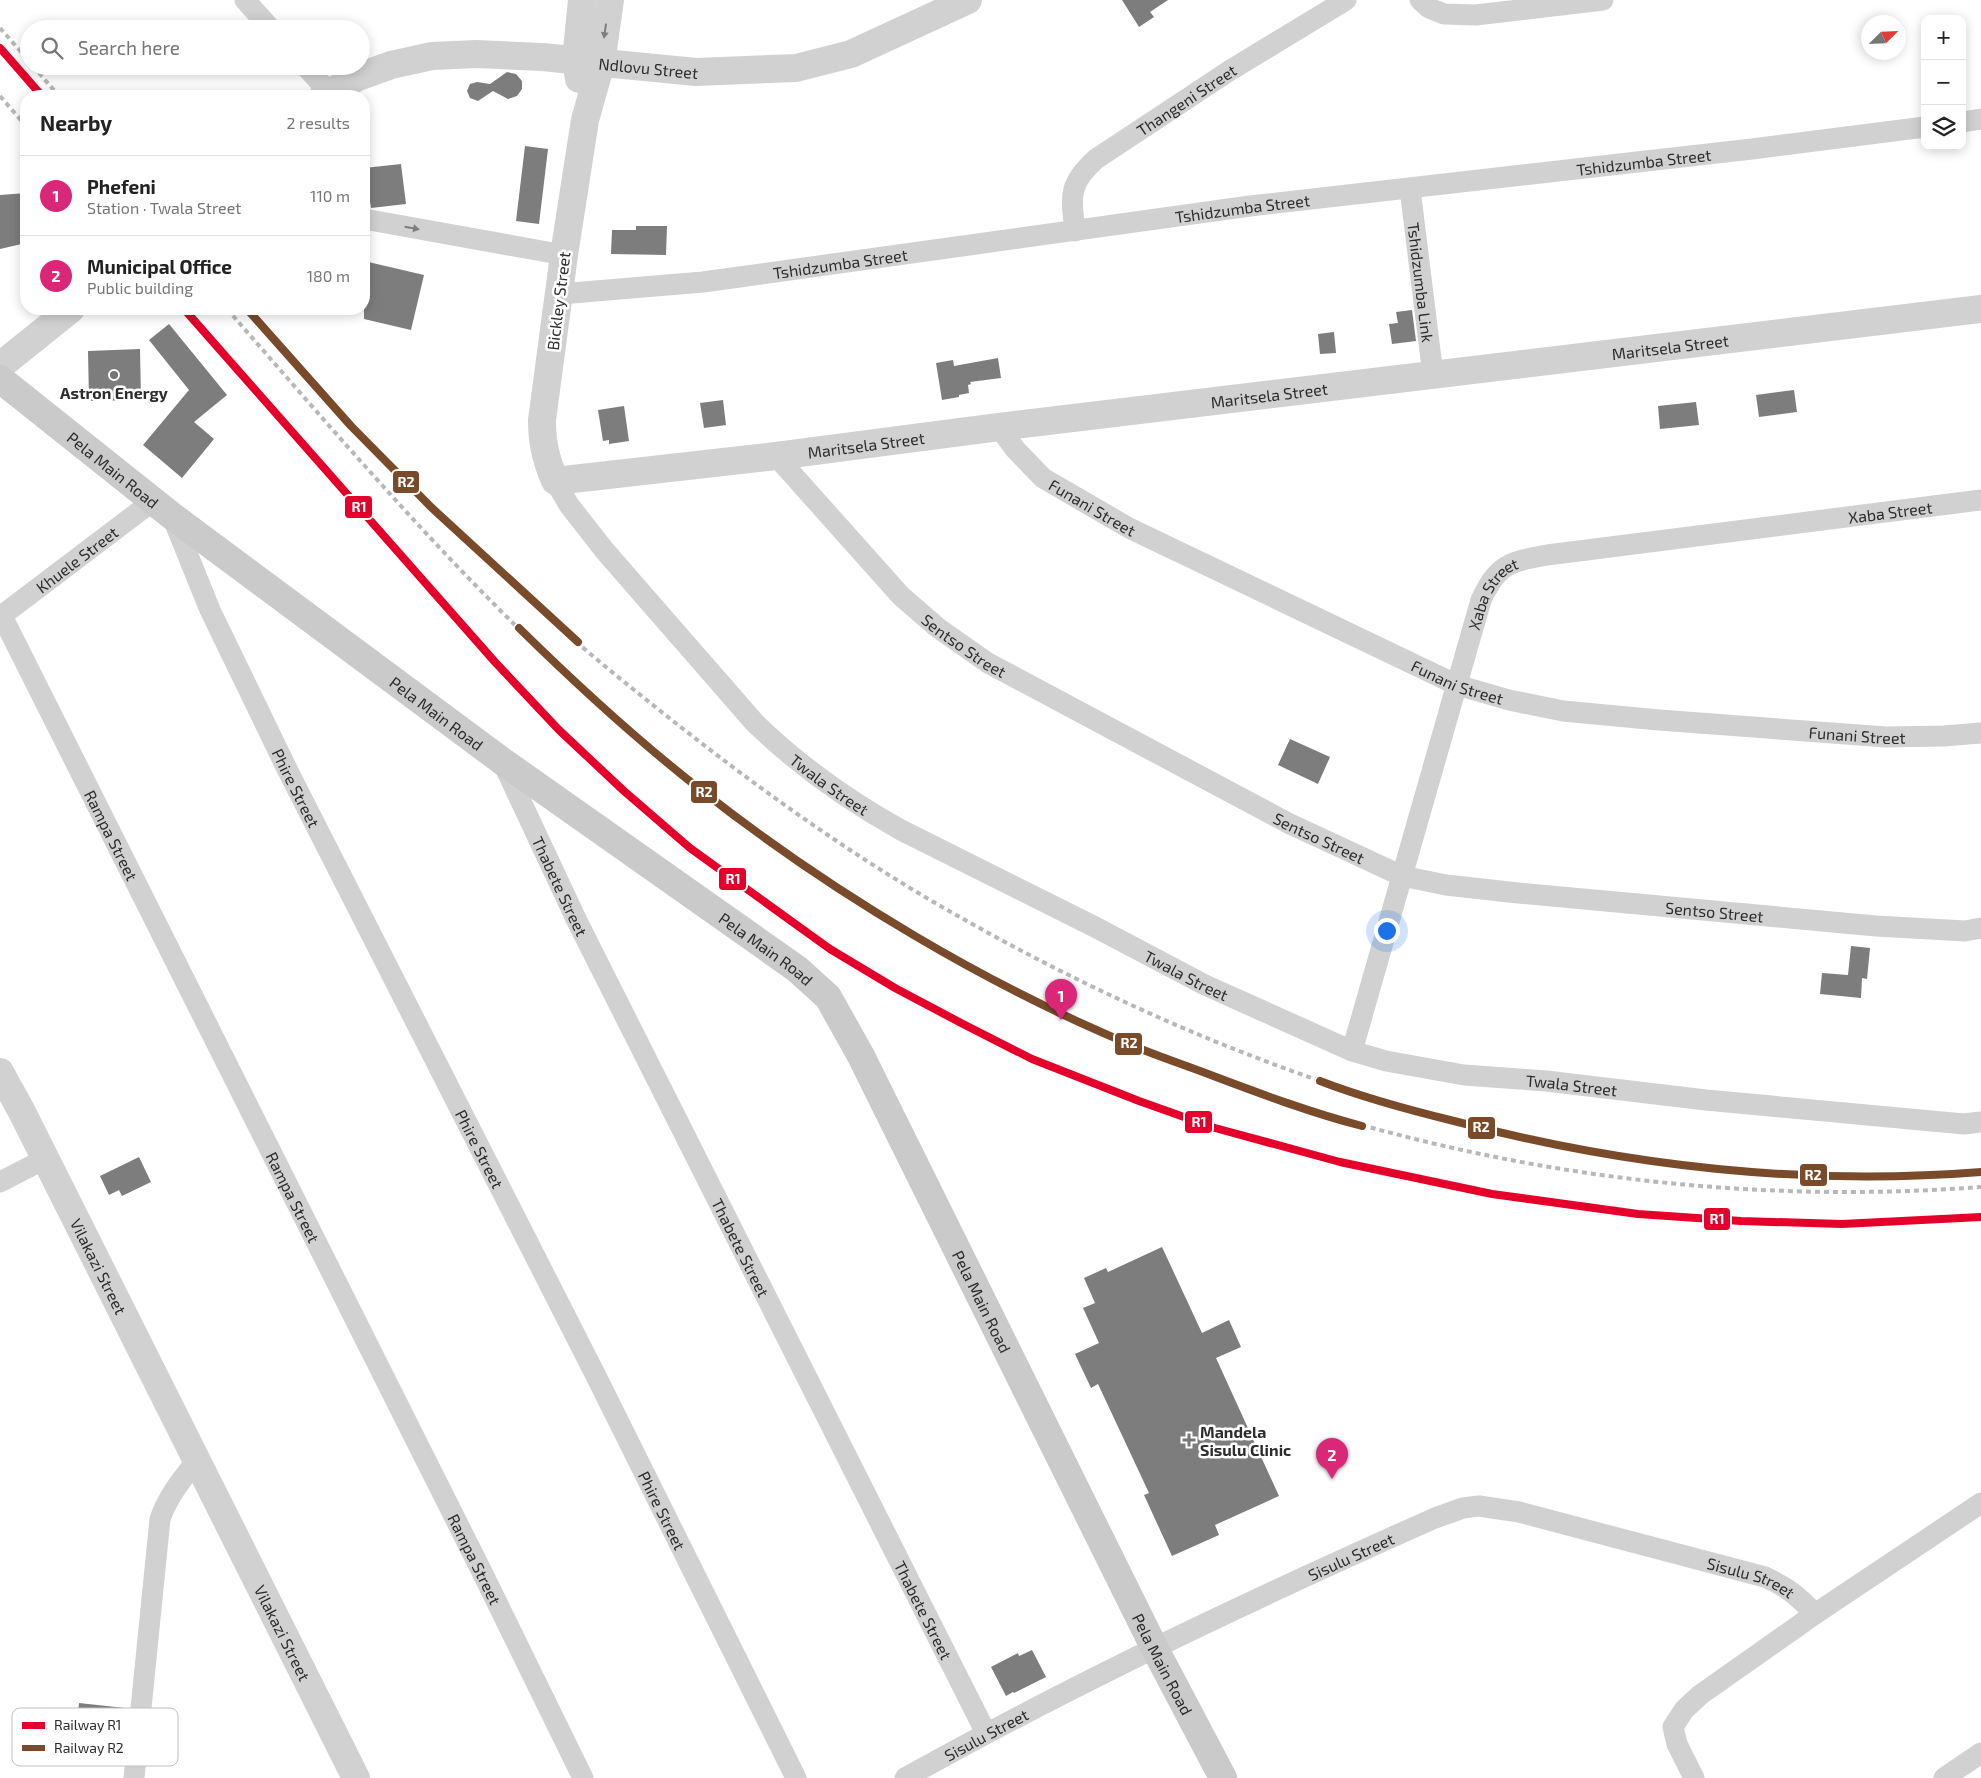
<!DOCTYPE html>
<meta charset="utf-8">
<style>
body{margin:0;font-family:"Exo 2",sans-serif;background:#f2f2f2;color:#222}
.controls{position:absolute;right:15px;top:15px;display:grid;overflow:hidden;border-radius:10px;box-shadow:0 2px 12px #0003}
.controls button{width:45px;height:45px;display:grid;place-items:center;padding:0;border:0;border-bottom:1px solid #e0e0e0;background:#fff;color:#222;font:25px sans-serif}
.compass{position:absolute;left:1861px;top:15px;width:45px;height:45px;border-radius:50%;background:#fff;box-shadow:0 2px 12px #0003;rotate:66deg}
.you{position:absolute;left:1386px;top:930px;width:18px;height:18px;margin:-12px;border:4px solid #fff;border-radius:50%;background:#1a73e8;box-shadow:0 0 0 8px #1a73e833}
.badge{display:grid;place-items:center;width:32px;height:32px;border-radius:50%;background:#db2777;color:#fff;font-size:16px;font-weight:700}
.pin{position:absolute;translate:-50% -41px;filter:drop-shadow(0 1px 2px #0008)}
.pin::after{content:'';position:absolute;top:26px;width:18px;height:15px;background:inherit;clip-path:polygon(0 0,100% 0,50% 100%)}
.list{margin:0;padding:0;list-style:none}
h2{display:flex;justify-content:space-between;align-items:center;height:65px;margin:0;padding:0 20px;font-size:21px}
h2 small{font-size:16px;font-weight:400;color:#767676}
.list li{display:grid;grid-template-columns:32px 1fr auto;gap:15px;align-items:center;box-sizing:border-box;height:80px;padding:0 20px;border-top:1px solid #e0e0e0}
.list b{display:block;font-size:19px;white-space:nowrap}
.list p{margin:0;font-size:16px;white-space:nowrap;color:#767676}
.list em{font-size:16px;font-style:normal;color:#767676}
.icon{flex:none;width:28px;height:28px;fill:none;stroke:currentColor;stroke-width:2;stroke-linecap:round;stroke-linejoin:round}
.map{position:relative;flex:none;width:1981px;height:1778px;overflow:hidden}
.search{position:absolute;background:#fff;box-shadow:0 2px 12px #0003;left:20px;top:20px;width:350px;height:55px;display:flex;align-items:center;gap:12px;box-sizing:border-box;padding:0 18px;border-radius:28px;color:#767676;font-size:19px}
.panel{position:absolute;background:#fff;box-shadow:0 2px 12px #0003;left:20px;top:90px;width:350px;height:225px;border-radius:20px}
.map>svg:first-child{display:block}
.building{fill:#7d7d7d}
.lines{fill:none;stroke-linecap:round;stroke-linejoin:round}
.minor{stroke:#d1d1d1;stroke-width:21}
.tertiary{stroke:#d1d1d1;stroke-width:28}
.secondary{stroke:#cacaca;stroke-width:28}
.rail{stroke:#b8b8b8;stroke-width:4;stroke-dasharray:5 4;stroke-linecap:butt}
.rail-1-casing{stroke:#fff;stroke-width:11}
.rail-2-casing{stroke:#fff;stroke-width:11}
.rail-1{stroke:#e4002b;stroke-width:8}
.rail-2{stroke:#7a4b2a;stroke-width:8}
.oneway{fill:#7e7e7e}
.poi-dot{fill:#767676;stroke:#fff;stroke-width:2}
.labels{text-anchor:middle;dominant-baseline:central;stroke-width:5;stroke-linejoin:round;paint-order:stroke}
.street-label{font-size:16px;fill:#2c2c2c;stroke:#fff}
.poi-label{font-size:16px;font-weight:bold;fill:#2c2c2c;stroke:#fff}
.key{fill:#fff;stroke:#c0c0c0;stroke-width:1}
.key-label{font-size:14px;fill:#2c2c2c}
.line-badge{stroke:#fff;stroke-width:2}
.badge-label{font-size:14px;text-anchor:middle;font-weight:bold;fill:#fff}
</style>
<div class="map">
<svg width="1981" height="1778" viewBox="0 0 1981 1778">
<rect width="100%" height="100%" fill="#fff"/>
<path class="building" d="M 1122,0 L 1168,0 L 1150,12 L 1154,17 L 1139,27 Z
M 507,72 L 516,74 L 522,81 L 522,89 L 517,96 L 508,99 L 493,91 L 478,101 L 470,98 L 467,91 L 470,84 L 477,82 L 490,84 Z
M 525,146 L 548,149 L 539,224 L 516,221 Z
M 401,164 L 406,204 L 371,208 L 369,195 L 364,195 L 364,168 Z
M 26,193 L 26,243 L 0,249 L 0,195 Z
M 636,226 L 667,226 L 666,255 L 611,254 L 612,230 L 636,230 Z
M 364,261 L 424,275 L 411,330 L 364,319 Z
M 1412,310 L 1416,341 L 1392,344 L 1389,324 L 1398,323 L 1396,312 Z
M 169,324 L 227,395 L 194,422 L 214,439 L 182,478 L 143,445 L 189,390 L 149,340 Z
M 1334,332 L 1336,353 L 1320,354 L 1318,334 Z
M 140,349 L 141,400 L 89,401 L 88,351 Z
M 998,358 L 1001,378 L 970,382 L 971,384 L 968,385 L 969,393 L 959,395 L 959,397 L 942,400 L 936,363 L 953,360 L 954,366 Z
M 1794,390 L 1797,412 L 1759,417 L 1756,395 Z
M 723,400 L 726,425 L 704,428 L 700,403 Z
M 1696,402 L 1699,425 L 1660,429 L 1658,406 Z
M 624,406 L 629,441 L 609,444 L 609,440 L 603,441 L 598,410 Z
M 1290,739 L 1330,757 L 1318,784 L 1278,765 Z
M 1851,946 L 1870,948 L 1867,979 L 1862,978 L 1861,998 L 1820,994 L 1822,973 L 1848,975 Z
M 139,1157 L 151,1182 L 122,1196 L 119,1190 L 109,1195 L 100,1176 Z
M 1162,1247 L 1202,1333 L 1229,1320 L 1241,1347 L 1216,1358 L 1279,1496 L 1215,1525 L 1219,1535 L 1172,1556 L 1144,1495 L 1149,1493 L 1098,1384 L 1091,1388 L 1075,1354 L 1099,1343 L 1083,1308 L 1095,1303 L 1084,1278 L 1106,1268 L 1108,1272 Z
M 1032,1650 L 1046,1677 L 1014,1693 L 1013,1692 L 1006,1696 L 991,1667 L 1018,1653 L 1019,1656 Z
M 79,1703 L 125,1708 L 122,1736 L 107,1734 L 107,1739 L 76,1735 Z"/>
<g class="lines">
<g class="minor">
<path d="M 245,0 L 271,29"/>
<path d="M 1420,0 L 1429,8 L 1444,14 L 1476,15 L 1603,0"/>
<path d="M 305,66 L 329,92"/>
<path d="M 1962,122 L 1981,119"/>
<path id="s1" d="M 1410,189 L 1433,375"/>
<path d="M 364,219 L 564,255"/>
<path id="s2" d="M 1075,231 C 1071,196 1068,184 1096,159 L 1229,71 L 1346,0"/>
<path id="s3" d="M 560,294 L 703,282 L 1250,206 L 1752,149 L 1925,127"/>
<path id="s4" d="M 999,427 L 1015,449 L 1043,478 L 1129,528 L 1457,685 L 1509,700 L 1563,711 L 1659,720 L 1886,737 L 1944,736 L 1981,733"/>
<path id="s5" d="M 776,456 L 901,596 L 938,628 L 988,663 L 1288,823 L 1402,876 L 1446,885 L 1518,893 L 1876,926 L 1965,931 L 1981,928"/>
<path id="s6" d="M 555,481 L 569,505 L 605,551 L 754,722 C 798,765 847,800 901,830 L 1095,927 L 1205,985 L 1352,1051 L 1386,1061 L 1464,1075 L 1546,1081 L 1706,1100 L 1964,1124 L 1981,1122"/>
<path id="s7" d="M 172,516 L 210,610 L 288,771 L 595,1374 L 796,1778"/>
<path id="s8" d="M 2,616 L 482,1572 L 583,1778"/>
<path id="s9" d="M 0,617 L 153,501"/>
<path id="s10" d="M 502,761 L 577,921 L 986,1733"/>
<path id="s11" d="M 1352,1051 L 1481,600 C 1498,564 1509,562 1547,555 L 1981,500"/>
<path d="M 0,1182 L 45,1159"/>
<path d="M 134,1778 L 160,1519 C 168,1496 182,1479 197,1460"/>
<path id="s12" d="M 905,1778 C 1077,1682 1255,1598 1435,1518 L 1463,1508 L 1479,1506 L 1519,1512 L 1765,1577 C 1787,1587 1798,1596 1815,1614"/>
<path d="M 1694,1778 L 1677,1744 L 1673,1727 L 1684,1710 L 1700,1695 L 1815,1614 L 1981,1503"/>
<path d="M 1944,1778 L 1981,1753"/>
</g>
<g class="tertiary">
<path id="s13" d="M 610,0 L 601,63 L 585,120 L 564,255 L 542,420 C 542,444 546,459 555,481 L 776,456 L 999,427 L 1981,309"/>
<path d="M 579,79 L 576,60 L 582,0"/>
<path id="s14" d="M 323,96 L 358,77 L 391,65 L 432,56 L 477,54 L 542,57 L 696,72 L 796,68 L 851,54 L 968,0"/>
<path d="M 0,366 L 71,309"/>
<path id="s15" d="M 0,1072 L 22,1112 L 356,1778"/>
</g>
<path class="secondary" id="s16" d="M 0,379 L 172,516 L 502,761 L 797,969 L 828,997 L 861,1056 L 1154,1647 L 1223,1778"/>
<path class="rail" d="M 0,28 L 29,61
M 0,48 L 42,96
M 33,66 L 59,96
M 0,96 L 26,126
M 184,309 L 495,662 L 559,730 L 624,791 L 690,848 L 830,949 L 895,988 L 963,1024 L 1032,1059 L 1139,1101 L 1215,1128 L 1340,1162 L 1492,1194 L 1638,1214 L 1741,1221 L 1842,1224 L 1981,1217
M 227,309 C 340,438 451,569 578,685 C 960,1035 1461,1226 1981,1187
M 247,309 C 283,349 318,391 355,429 C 436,514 521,597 612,672 C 721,761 835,847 958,916 C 1157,1029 1373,1114 1599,1153 C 1622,1157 1645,1162 1668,1165 C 1712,1170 1756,1171 1799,1173 C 1860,1176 1921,1176 1981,1172"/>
<defs>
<path id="rail-1" d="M 0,48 L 42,96
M 184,309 L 495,662 L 559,730 L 624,791 L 690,848 L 830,949 L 895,988 L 963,1024 L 1032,1059 L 1139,1101 L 1215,1128 L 1340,1162 L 1492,1194 L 1638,1214 L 1741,1221 L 1842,1224 L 1981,1217"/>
<path id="rail-2" d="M 247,309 L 351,426 L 432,508 L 578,642
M 519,628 C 577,685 637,740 701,790 C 832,893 992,989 1146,1051 C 1169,1060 1193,1068 1216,1077 C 1264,1095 1312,1113 1362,1126
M 1320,1081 C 1364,1098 1409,1110 1454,1121 C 1625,1166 1804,1186 1981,1172"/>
</defs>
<use href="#rail-1" class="rail-1-casing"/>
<use href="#rail-2" class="rail-2-casing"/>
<use href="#rail-1" class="rail-1"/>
<use href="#rail-2" class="rail-2"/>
</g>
<defs><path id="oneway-solid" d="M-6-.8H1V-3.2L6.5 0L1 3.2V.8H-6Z" transform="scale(1.25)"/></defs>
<g class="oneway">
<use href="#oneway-solid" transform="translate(605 31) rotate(98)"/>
<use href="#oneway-solid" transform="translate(412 228) rotate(10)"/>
</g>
<g class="poi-dot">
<circle cx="114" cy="375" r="5"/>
<path d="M1186.5 1432.5h5v5h5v5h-5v5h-5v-5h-5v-5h5z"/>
</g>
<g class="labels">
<g class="street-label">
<text stroke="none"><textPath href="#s14" startOffset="334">Ndlovu Street</textPath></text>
<text stroke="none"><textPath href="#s2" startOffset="188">Thangeni Street</textPath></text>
<text stroke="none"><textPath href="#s3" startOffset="1092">Tshidzumba Street</textPath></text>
<text stroke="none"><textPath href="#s3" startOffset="688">Tshidzumba Street</textPath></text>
<text stroke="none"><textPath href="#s3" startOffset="282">Tshidzumba Street</textPath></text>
<text stroke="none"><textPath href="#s1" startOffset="94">Tshidzumba Link</textPath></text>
<text transform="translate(558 301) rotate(-83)">Bickley Street</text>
<text stroke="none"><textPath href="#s13" startOffset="1612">Maritsela Street</textPath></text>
<text stroke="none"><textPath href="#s13" startOffset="1208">Maritsela Street</textPath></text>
<text stroke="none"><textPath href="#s13" startOffset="802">Maritsela Street</textPath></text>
<text stroke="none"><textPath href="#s16" startOffset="145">Pela Main Road</textPath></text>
<text stroke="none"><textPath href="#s4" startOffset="125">Funani Street</textPath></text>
<text stroke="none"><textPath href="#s11" startOffset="900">Xaba Street</textPath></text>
<text stroke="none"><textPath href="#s9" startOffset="96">Khuele Street</textPath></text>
<text stroke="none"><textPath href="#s11" startOffset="481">Xaba Street</textPath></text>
<text stroke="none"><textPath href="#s5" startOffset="268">Sentso Street</textPath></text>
<text stroke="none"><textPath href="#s4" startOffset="530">Funani Street</textPath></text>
<text stroke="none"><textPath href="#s16" startOffset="550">Pela Main Road</textPath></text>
<text stroke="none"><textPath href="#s4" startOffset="935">Funani Street</textPath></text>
<text stroke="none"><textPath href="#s6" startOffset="411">Twala Street</textPath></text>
<text stroke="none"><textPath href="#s7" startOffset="299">Phire Street</textPath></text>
<text stroke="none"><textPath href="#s8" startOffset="245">Rampa Street</textPath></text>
<text stroke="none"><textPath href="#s5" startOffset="672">Sentso Street</textPath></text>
<text stroke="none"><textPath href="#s10" startOffset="138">Thabete Street</textPath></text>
<text stroke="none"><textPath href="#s5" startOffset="1078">Sentso Street</textPath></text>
<text stroke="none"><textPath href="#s16" startOffset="955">Pela Main Road</textPath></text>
<text stroke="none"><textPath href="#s6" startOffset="816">Twala Street</textPath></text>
<text stroke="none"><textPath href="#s6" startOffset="1221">Twala Street</textPath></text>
<text stroke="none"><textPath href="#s7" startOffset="704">Phire Street</textPath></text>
<text stroke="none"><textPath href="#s8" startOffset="650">Rampa Street</textPath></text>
<text stroke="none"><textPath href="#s10" startOffset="542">Thabete Street</textPath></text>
<text stroke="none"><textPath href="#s15" startOffset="218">Vilakazi Street</textPath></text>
<text stroke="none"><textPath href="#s16" startOffset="1375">Pela Main Road</textPath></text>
<text stroke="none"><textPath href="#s7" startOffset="1109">Phire Street</textPath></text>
<text stroke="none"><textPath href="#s12" startOffset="498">Sisulu Street</textPath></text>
<text stroke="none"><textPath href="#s8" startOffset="1055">Rampa Street</textPath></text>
<text stroke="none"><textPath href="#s12" startOffset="918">Sisulu Street</textPath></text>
<text stroke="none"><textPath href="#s10" startOffset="948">Thabete Street</textPath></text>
<text stroke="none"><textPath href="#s15" startOffset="628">Vilakazi Street</textPath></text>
<text stroke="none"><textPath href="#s16" startOffset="1780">Pela Main Road</textPath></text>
<text stroke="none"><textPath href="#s12" startOffset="92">Sisulu Street</textPath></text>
</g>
<g class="poi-label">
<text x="114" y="392">Astron Energy</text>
<text x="1200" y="1431" text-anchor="start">Mandela<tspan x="1200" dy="18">Sisulu Clinic</tspan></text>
</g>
</g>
<rect x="12" y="1708" width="166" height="58" rx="8" class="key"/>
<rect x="22" y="1722" width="23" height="7" fill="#e4002b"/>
<rect x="22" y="1745" width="23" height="6" fill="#7a4b2a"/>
<g class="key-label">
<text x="54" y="1730">Railway R1</text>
<text x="54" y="1753">Railway R2</text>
</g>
<g class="line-badge">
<rect x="392" y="470" width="28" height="24" rx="5" fill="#7a4b2a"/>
<rect x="344" y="495" width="29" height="24" rx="5" fill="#e4002b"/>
<rect x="690" y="780" width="28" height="24" rx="5" fill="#7a4b2a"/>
<rect x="718" y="867" width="29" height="24" rx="5" fill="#e4002b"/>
<rect x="1114" y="1032" width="29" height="24" rx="5" fill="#7a4b2a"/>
<rect x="1184" y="1110" width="29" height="24" rx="5" fill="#e4002b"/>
<rect x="1467" y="1116" width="29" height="24" rx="5" fill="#7a4b2a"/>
<rect x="1799" y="1163" width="29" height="24" rx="5" fill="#7a4b2a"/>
<rect x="1703" y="1207" width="28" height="24" rx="5" fill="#e4002b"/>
</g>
<g class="badge-label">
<text x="406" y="487">R2</text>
<text x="359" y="512">R1</text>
<text x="704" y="797">R2</text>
<text x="733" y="884">R1</text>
<text x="1129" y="1048">R2</text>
<text x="1199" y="1127">R1</text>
<text x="1481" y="1132">R2</text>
<text x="1813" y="1180">R2</text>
<text x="1717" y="1224">R1</text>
</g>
</svg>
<div class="controls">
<button>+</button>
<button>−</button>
<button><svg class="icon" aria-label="layers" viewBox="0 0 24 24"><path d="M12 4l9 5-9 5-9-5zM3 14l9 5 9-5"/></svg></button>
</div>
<svg class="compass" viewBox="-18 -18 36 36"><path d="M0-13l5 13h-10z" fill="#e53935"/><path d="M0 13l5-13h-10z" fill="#767676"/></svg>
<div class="you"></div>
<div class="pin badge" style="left:1061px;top:1020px">1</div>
<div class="pin badge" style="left:1332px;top:1479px">2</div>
<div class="search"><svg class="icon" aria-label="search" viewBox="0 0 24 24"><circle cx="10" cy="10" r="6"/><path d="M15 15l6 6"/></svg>Search here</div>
<section class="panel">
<h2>Nearby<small>2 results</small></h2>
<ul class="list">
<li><span class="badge">1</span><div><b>Phefeni</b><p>Station · Twala Street</p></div><em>110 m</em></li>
<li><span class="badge">2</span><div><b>Municipal Office</b><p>Public building</p></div><em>180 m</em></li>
</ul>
</section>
</div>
